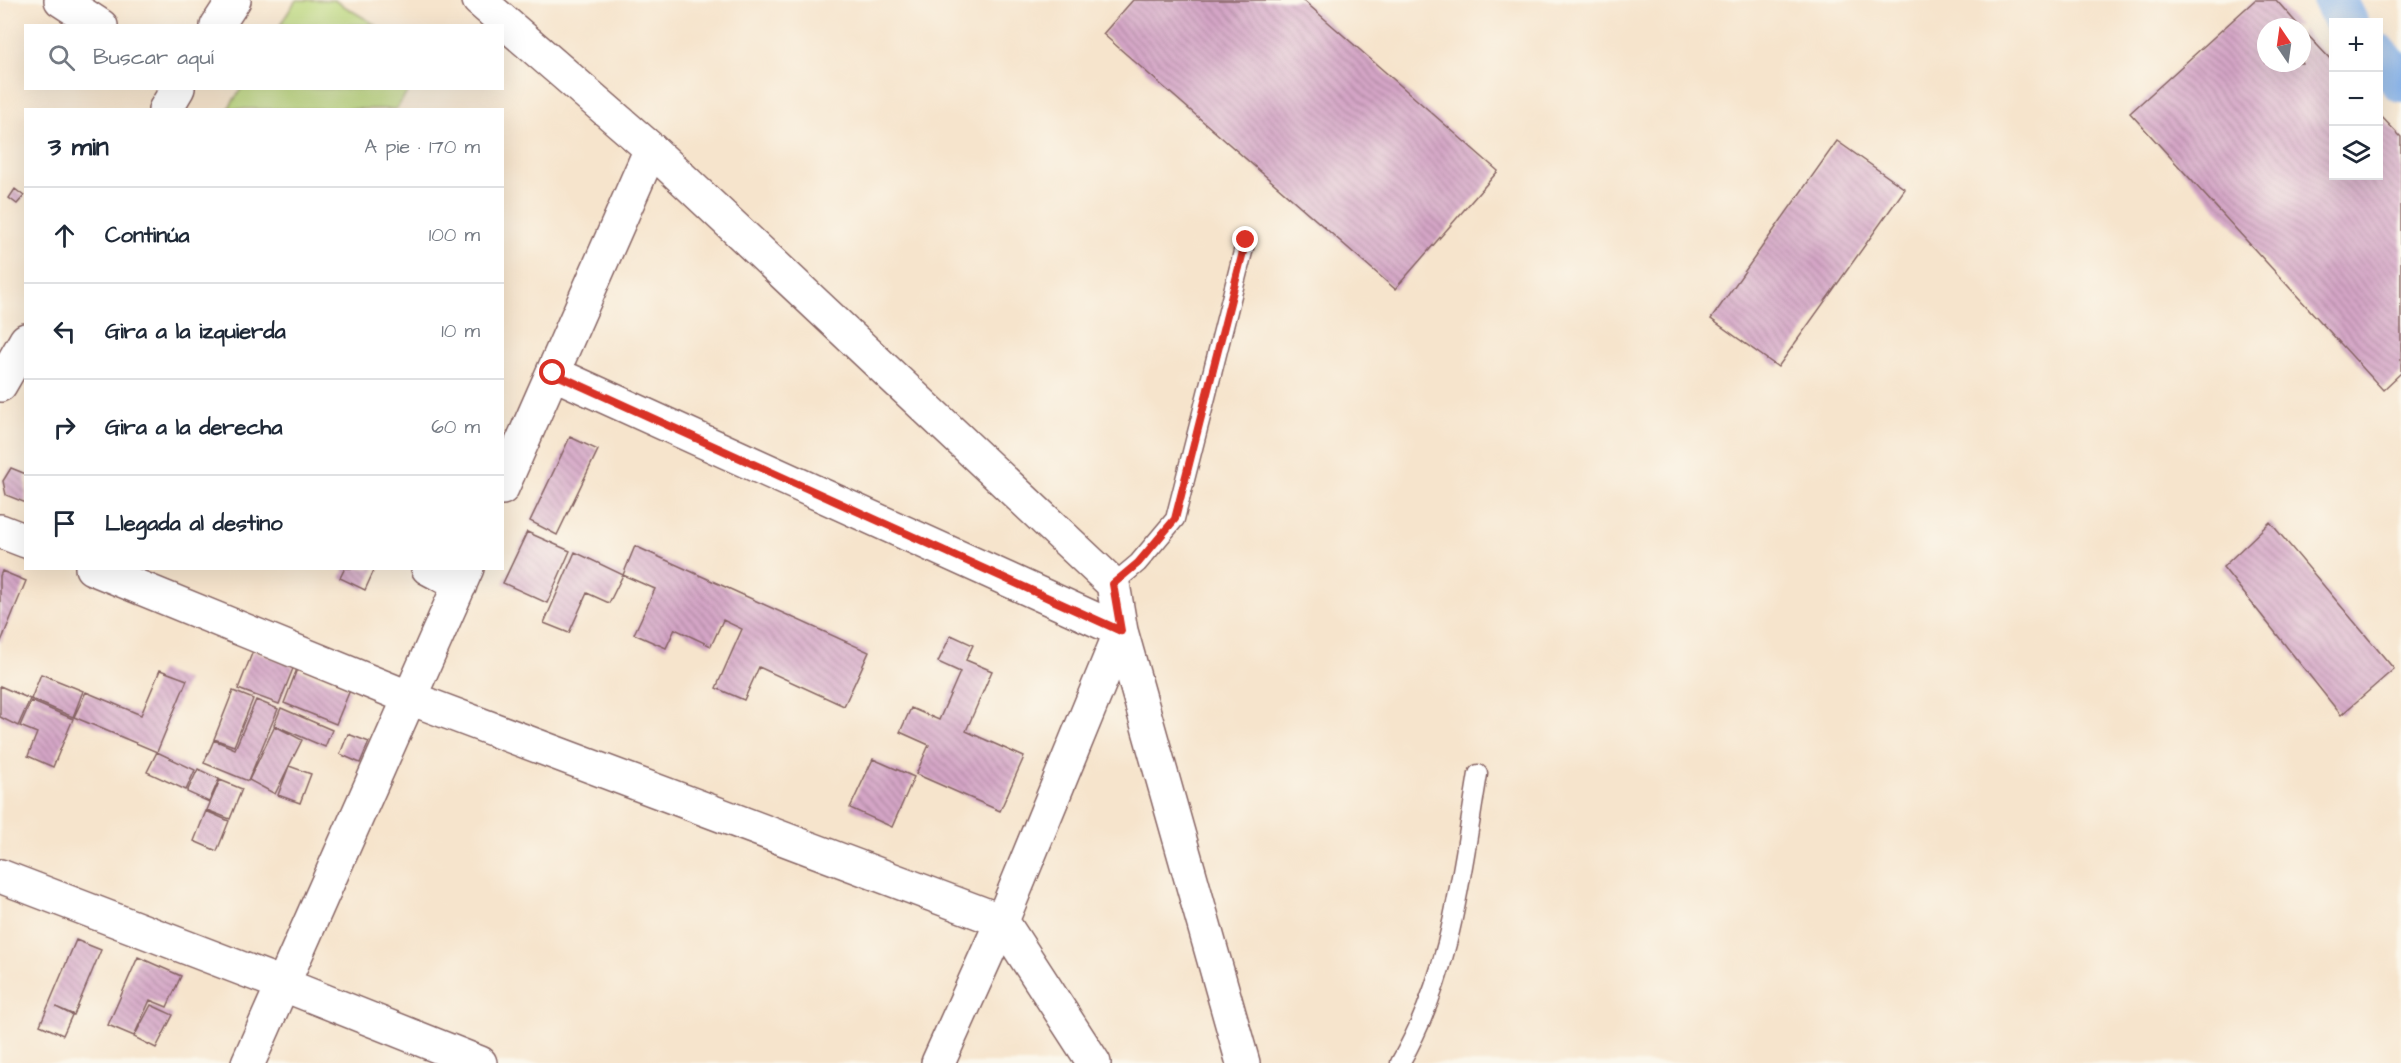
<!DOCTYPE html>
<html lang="es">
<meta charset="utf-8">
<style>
body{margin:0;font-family:"Architects Daughter",sans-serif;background:#f2f2f3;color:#1f2937}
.controls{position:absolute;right:18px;top:18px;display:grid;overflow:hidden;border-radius:0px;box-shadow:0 6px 24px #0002}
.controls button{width:54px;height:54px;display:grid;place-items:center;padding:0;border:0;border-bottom:2px solid #e0e1e3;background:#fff;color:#1f2937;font:30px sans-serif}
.compass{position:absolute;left:2257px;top:18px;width:54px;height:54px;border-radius:50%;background:#fff;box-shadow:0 6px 24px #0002;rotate:347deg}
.stop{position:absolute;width:18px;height:18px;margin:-14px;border:4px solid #d93025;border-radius:50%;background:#fff}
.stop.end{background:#d93025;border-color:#fff;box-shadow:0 2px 6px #0008}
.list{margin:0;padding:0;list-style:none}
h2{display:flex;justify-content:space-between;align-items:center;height:78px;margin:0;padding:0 24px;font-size:26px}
h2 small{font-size:20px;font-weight:400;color:#747a83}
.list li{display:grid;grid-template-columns:39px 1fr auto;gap:18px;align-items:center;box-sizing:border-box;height:96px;padding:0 24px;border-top:2px solid #e0e1e3}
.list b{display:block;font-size:22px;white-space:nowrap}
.list em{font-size:20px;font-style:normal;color:#747a83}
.icon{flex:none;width:33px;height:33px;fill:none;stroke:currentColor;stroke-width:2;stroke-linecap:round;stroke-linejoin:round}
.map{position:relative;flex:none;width:2401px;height:1063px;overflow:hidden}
.search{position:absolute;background:#fff;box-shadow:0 6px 24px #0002;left:24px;top:24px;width:480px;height:66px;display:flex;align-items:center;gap:15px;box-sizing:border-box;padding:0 21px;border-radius:0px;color:#747a83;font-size:22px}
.panel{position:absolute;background:#fff;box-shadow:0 6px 24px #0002;left:24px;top:108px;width:480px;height:462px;border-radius:0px}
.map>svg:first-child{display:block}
.park{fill:#bbd77d;stroke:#827b54;stroke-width:1.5}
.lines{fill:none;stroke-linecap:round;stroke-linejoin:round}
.canal{stroke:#7dace7;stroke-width:44}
.building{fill:url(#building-back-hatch)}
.lane-casing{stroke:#866463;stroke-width:21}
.street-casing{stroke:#866463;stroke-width:36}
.lane{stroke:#fff;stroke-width:18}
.street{stroke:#fff;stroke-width:33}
.route{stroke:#d93025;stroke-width:8}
</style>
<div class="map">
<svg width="2401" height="1063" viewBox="0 0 2401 1063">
<defs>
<pattern id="building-back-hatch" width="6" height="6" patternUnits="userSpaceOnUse" patternTransform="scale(1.5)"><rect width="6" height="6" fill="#d4a5c6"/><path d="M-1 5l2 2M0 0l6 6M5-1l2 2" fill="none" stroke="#ae86a1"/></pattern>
</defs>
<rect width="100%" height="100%" fill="#fbf7ec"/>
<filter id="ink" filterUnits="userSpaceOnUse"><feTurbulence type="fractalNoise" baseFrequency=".0167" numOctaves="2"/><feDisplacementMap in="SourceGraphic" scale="12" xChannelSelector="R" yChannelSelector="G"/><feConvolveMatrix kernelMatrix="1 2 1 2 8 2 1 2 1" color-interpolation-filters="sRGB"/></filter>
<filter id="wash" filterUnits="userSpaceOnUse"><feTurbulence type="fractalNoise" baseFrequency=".008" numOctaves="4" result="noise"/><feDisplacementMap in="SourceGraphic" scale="24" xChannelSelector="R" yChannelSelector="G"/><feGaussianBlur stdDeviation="1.35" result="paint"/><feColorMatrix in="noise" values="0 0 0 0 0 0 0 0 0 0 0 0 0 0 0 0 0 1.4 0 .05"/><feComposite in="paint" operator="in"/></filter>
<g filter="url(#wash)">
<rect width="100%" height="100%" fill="#f6e4cc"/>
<path class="park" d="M 296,0 L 334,0 L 376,25 L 280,25 Z
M 241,89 L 241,88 L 410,89 L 396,109 L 228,109 Z"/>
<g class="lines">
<path class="canal" d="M 2335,0 L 2346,22
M 2378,56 L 2401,80"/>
</g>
<g id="blocks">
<path class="building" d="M 1133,0 L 1303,0 L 1498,171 L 1395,289 L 1103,34 Z
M 2255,0 L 2276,0 L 2300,27 L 2266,27 L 2266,63 L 2302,63 L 2302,29 L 2334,63 L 2334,176 L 2378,176 L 2378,113 L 2401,137 L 2401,373 L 2383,390 L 2130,113 Z
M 1837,141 L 1905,189 L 1778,367 L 1711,319 Z
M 15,189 L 24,196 L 17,204 L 9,198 Z
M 570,437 L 598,450 L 557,535 L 530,521 Z
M 11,468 L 26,474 L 26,503 L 6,495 L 3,481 Z
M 2270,522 L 2394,669 L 2341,715 L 2223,567 Z
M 527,532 L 570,551 L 547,603 L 503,583 Z
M 635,546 L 869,652 L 844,706 L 759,667 L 744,700 L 716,688 L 742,629 L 723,620 L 711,646 L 675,629 L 666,648 L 634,634 L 655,589 L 623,575 L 609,603 L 587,593 L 569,633 L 544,623 L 575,552 L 623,575 Z
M 345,568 L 375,568 L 365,590 L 340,578 Z
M 2,571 L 26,581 L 0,644 L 0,576 Z
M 951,635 L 973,645 L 966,660 L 992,671 L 966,731 L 1024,757 L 1000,811 L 916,774 L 929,745 L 900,732 L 911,708 L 939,720 L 960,672 L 938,662 Z
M 253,651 L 294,666 L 279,704 L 238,689 Z
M 297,669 L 350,690 L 336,724 L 284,703 Z
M 160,670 L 187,680 L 157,752 L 74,717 L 86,692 L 141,715 Z
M 41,674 L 83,691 L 73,717 L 31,699 Z
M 0,686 L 30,699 L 18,726 L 0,717 Z
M 233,691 L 253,699 L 234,746 L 214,739 Z
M 256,700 L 278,709 L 248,781 L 204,763 L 214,740 L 235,749 Z
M 31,701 L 73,719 L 53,767 L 28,756 L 37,733 L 20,726 Z
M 281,708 L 332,730 L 325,747 L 274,725 Z
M 275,726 L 302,740 L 275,794 L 249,780 Z
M 348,734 L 369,742 L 360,763 L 340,754 Z
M 157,752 L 195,770 L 186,790 L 147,772 Z
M 873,759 L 914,777 L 892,827 L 850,808 Z
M 289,766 L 311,774 L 300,803 L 278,795 Z
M 198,769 L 219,779 L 209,802 L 187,792 Z
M 220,780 L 242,789 L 230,819 L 207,810 Z
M 206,811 L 229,821 L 217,851 L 194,841 Z
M 76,940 L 101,950 L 74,1015 L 56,1007 L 72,1015 L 63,1035 L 40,1025 Z
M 138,957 L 181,976 L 167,1007 L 150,1000 L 134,1036 L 108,1025 Z
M 151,1005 L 173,1015 L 156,1048 L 134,1037 Z"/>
</g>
</g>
<g filter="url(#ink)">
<use href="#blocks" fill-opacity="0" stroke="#866463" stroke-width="1.5"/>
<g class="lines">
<defs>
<path id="lane" d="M 1113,584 L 1138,563 L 1175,519 L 1246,240
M 1400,1063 C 1452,972 1461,875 1478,774"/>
<path id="street" d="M 61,0 L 101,26
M 479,0 L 651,149 L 1113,584 L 1121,631 L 1243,1063
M 217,26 L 234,0
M 165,110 L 178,88
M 553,373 L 1121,631
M 0,385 L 26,340
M 502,488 L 651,149
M 0,531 L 26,541
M 92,568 L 410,698 L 1002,921 L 1094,1063
M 428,568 L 460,585
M 0,876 L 282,984 L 480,1063
M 248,1063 L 467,568
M 938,1063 L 1002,921 L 1121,631"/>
</defs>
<use href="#lane" class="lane-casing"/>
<use href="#street" class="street-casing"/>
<use href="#lane" class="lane"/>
<use href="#street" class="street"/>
</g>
</g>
<g class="lines" filter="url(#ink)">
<path class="route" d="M 553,373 L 1121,631 L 1113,584 L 1138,563 L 1175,519 L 1246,240"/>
</g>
</svg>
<div class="controls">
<button>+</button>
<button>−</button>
<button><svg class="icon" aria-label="layers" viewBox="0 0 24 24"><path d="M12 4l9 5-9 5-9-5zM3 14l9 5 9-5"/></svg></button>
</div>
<svg class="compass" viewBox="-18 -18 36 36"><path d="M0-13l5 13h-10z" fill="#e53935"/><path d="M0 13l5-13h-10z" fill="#747a83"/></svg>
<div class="stop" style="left:553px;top:373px"></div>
<div class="stop end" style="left:1246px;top:240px"></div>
<div class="search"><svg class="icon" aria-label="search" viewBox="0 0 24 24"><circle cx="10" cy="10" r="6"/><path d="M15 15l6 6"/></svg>Buscar aquí</div>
<section class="panel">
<h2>3 min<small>A pie · 170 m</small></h2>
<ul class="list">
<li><svg class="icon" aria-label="ahead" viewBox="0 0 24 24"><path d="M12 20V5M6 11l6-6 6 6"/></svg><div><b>Continúa</b></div><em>100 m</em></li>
<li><svg class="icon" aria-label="left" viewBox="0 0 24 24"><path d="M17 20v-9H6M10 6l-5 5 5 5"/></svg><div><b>Gira a la izquierda</b></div><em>10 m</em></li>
<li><svg class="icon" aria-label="right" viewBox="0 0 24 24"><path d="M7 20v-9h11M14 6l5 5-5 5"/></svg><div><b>Gira a la derecha</b></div><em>60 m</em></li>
<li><svg class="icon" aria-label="arrive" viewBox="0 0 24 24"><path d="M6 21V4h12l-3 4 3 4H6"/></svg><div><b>Llegada al destino</b></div></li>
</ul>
</section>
</div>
